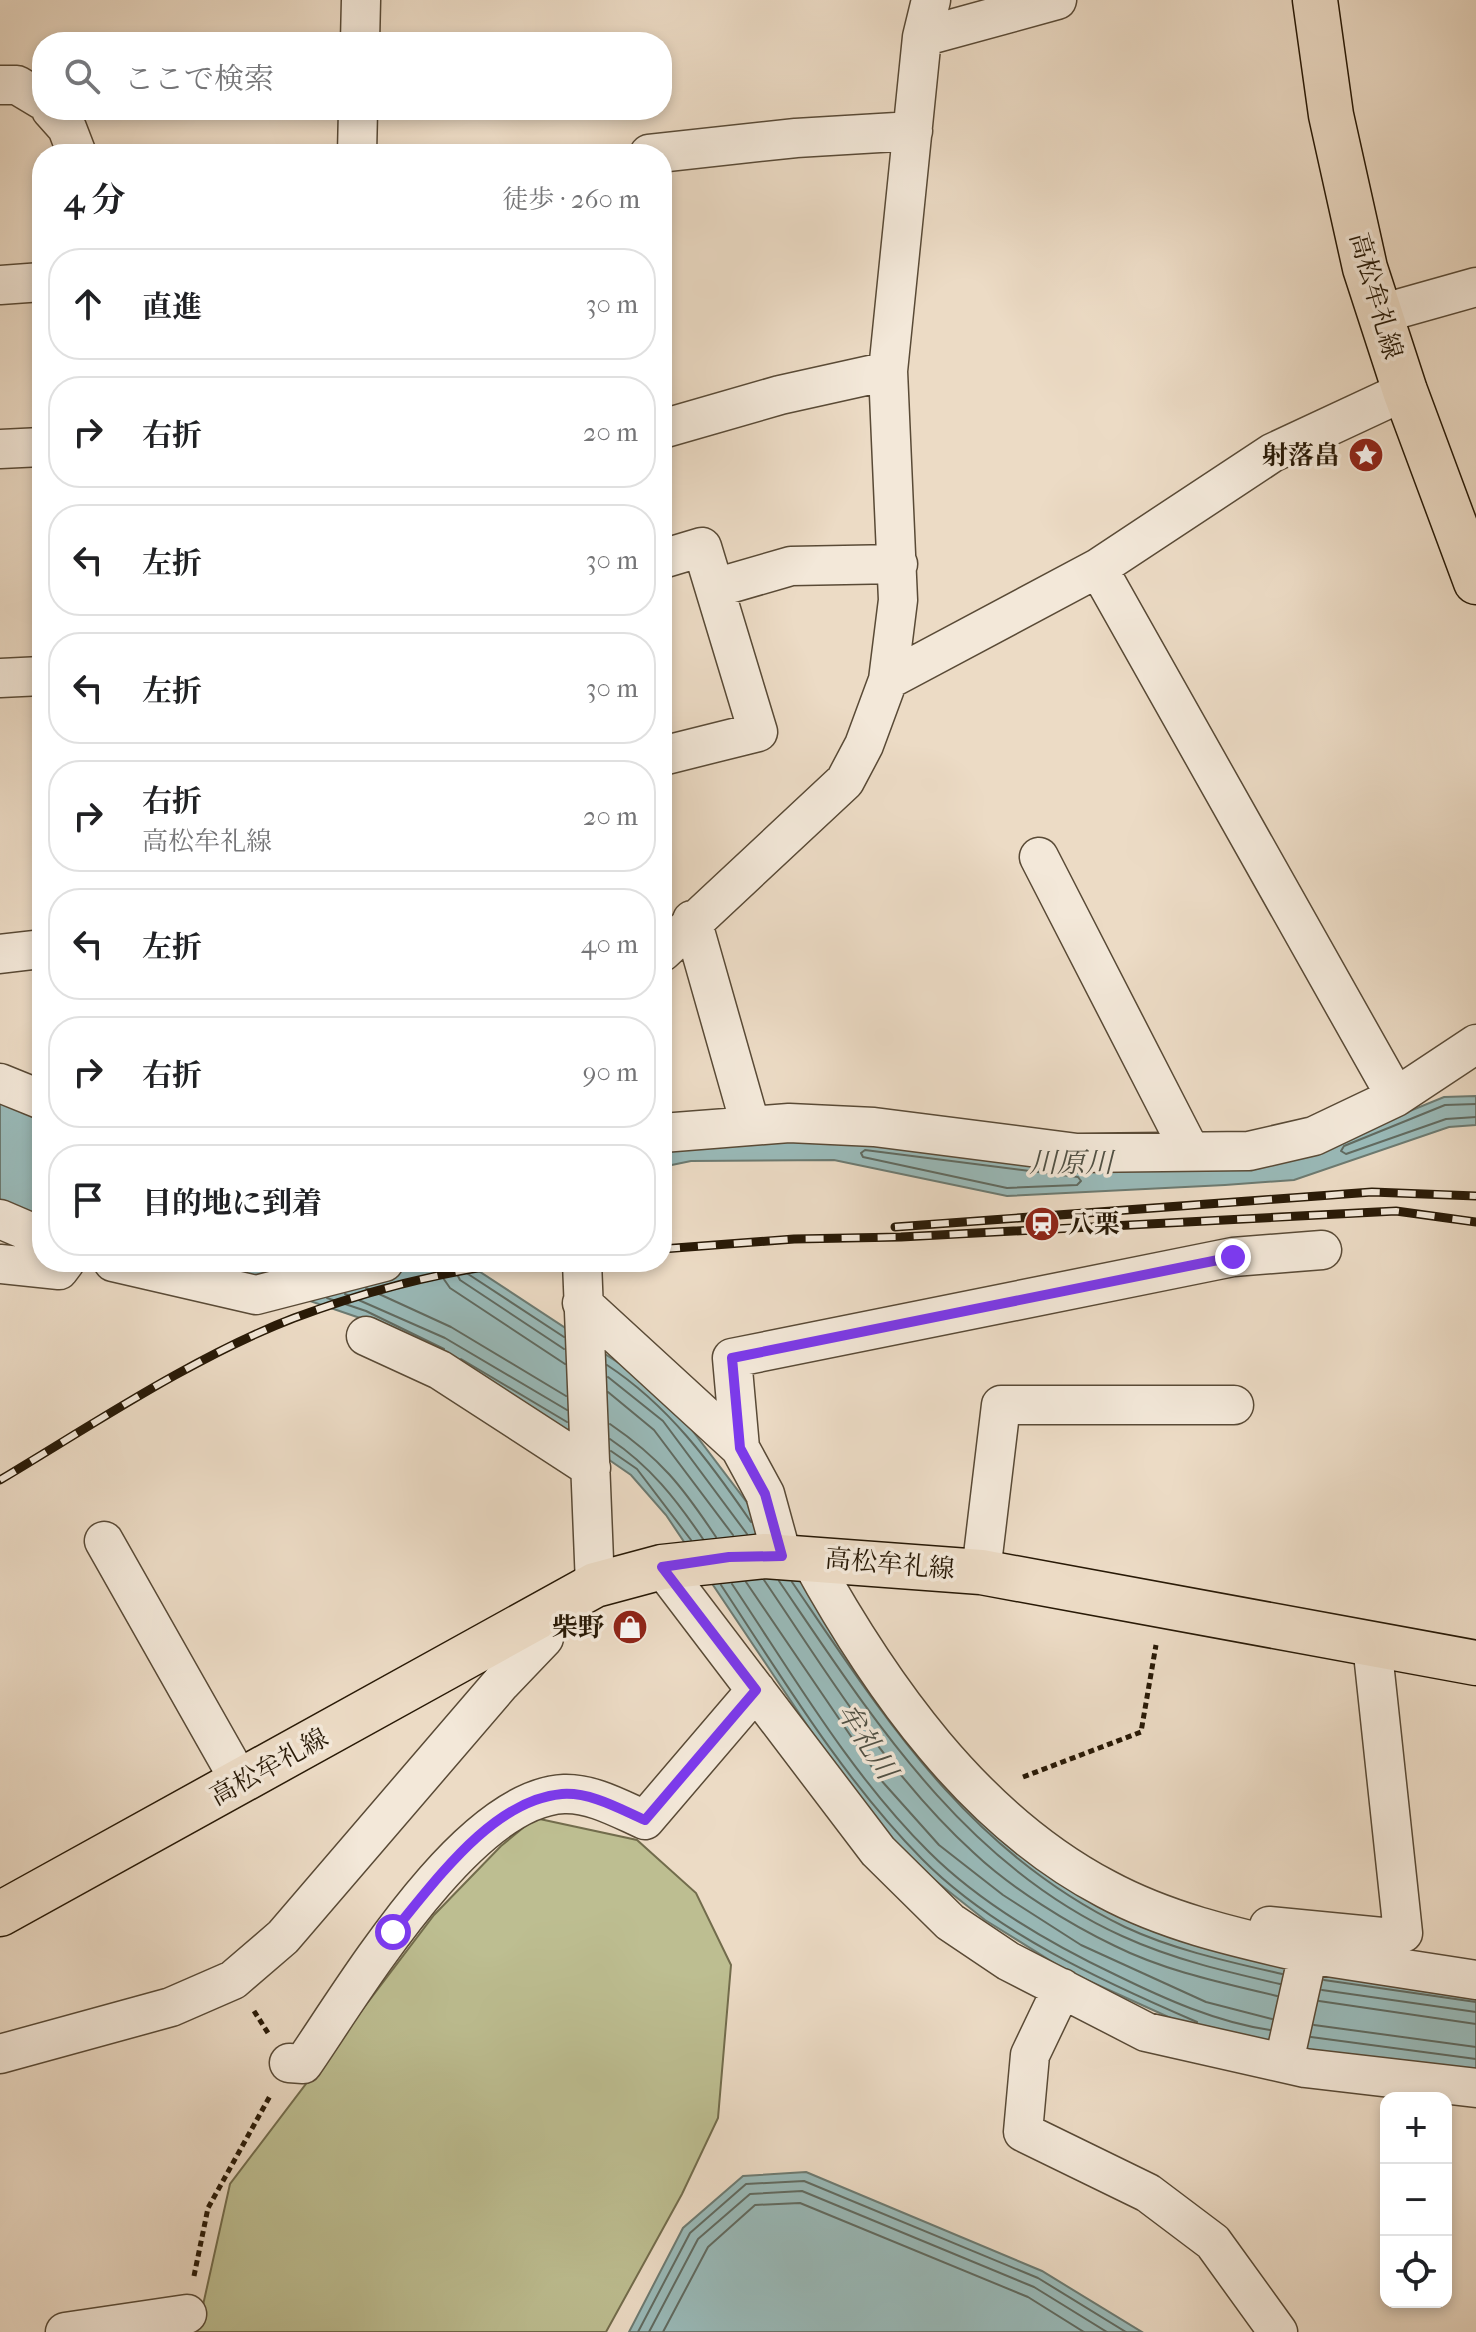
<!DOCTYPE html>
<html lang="ja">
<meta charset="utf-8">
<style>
body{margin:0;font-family:"IM FELL French Canon","Noto Serif JP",serif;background:#f6f6f6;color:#202124}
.controls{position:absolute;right:24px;bottom:24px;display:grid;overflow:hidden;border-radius:16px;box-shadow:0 4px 12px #0003}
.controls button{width:72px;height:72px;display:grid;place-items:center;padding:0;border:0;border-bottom:2px solid #e0e0e0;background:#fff;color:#202124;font:40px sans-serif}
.stop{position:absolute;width:24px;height:24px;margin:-18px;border:6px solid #7c3aed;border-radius:50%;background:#fff}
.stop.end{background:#7c3aed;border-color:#fff;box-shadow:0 2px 8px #0008}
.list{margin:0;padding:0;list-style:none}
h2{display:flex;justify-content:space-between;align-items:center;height:104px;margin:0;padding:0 32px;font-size:34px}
h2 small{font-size:26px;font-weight:400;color:#757577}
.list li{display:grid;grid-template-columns:52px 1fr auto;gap:24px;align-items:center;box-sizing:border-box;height:112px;margin:0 16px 16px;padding:0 16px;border:2px solid #e0e0e0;border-radius:32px}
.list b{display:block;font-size:30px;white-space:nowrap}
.list p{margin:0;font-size:26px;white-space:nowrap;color:#757577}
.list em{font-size:26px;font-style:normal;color:#757577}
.icon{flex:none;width:44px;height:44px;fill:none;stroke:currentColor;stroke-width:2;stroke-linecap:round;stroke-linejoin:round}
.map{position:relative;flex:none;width:1476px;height:2332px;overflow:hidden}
.search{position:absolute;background:#fff;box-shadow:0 4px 12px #0003;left:32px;top:32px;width:640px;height:88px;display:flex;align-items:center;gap:20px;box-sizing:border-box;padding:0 28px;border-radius:32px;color:#757577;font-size:30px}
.panel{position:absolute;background:#fff;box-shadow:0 4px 12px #0003;left:32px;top:144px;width:640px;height:1128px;border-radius:32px}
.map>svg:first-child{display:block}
.green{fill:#bdbe91;stroke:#726c4c;stroke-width:2}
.water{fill:#99bab9;stroke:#6c7a71;stroke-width:2}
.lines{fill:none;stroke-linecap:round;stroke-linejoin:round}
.shore{stroke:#606a60;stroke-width:2}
.minor-casing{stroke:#594a36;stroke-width:41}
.major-casing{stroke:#281906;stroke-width:47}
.path{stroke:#281906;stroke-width:5;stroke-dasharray:6 4;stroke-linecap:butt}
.minor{stroke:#f3e8d9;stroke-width:38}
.major{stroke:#ecdbc5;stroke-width:44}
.rail-casing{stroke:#281906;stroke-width:9}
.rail{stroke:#f3e8d9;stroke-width:6;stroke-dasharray:18;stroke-linecap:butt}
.route{stroke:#7c3aed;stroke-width:10}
.labels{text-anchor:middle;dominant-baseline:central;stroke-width:7;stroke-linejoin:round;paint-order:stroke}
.street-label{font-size:26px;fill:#281906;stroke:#f3e8d9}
.poi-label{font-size:26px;font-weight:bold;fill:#281906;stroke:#f3e8d9;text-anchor:end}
.water-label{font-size:28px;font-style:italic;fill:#505145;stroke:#f3e8d9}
</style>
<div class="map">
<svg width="1476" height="2332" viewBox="0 0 1476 2332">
<rect width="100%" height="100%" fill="#ecdbc5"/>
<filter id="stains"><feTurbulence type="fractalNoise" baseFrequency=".0025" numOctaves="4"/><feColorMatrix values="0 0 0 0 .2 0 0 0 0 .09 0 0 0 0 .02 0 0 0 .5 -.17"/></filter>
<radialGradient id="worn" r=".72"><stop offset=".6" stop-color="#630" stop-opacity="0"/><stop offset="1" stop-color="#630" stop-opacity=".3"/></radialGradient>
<path class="green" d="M 535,1818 L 637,1840 L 696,1893 L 731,1965 L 718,2118 L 682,2194 L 606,2332 L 197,2332 L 230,2184 L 434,1915 L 501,1846 Z"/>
<path class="water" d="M 0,1095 L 42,1118 L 42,1223 L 0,1205 Z
M 1476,1096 L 1476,1125 L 1449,1127 L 1294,1180 L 1225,1185 L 1007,1196 L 834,1160 L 691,1161 L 662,1167 L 662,1145 L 740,1137 L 880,1143 L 1366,1129 L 1444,1097 Z
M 164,1262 L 465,1262 L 640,1377 L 676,1409 L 749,1505 L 1070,1885 L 1476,1994 L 1476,2077 L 1331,2058 L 1197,2030 L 1067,1971 L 985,1920 L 918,1867 L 856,1798 L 666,1515 L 631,1475 L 573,1435 L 363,1319 L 251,1281 Z
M 806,2172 L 1042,2271 L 1142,2332 L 629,2332 L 683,2228 L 743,2176 Z"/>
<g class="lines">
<path class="shore" d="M 1476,1104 L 1445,1105 L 1344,1146 L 1341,1151 L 1346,1154 L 1446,1119 L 1476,1117
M 865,1150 L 1078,1177 L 1081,1181 L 1077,1185 L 1007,1188 L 863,1157 L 861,1153 Z
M 439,1262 L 441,1275 L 450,1288 L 565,1364
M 451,1262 L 460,1280 L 564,1349
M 462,1262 L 465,1272 L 564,1337
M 366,1288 L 451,1327 L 566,1396
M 345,1294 L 445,1338 L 567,1410
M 327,1298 L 366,1311 L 444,1349
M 461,1359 L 567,1422
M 607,1365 C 668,1405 710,1462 751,1522
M 608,1377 L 663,1421 L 747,1534
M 608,1392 L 654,1430 L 733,1535
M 610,1424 C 661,1459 682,1486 716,1537
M 610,1439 C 650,1466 676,1499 703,1539
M 611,1451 L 637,1469 L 691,1540
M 764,1580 C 828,1674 889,1776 974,1853 C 1011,1888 1069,1924 1115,1946 C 1165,1971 1223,1983 1277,1996
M 779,1581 C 873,1719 964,1864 1122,1936 C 1172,1959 1227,1972 1280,1984
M 746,1582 L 880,1779 L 939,1845 L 1003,1895 L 1081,1945 L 1206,2002 L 1272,2019
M 792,1582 C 887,1721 968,1851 1125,1927 C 1174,1950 1230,1962 1282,1974
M 732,1584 C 793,1675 851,1775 929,1852 C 981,1904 1051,1944 1116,1975 C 1165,1999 1216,2022 1270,2030
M 721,1585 C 783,1679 843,1779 922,1859 C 994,1932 1104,1982 1197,2022
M 1324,1980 L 1476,2002
M 1322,1990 L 1476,2012
M 1319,2001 L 1476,2024
M 1314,2025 L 1476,2047
M 1311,2037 L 1476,2059
M 638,2332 L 690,2233 L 746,2184 L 804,2181 L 1038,2278 L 1126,2332
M 649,2332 L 698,2239 L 750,2194 L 802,2191 L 1034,2287 L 1107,2332
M 663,2332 L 708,2247 L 755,2205 L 800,2203 L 1028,2297 L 1084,2332"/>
<defs>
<path id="minor" d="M 922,37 L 1057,0
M 360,42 L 361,0
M 0,85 L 17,85 L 42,100
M 51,110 L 67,128 L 77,154
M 357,154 L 358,110
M 649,154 L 796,138 L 913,131
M 0,285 L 42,282
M 1380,314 L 1476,287
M 662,429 L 780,395 L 888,371
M 0,449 L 42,447
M 662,559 L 702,547 L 758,732 L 662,756
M 1098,568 L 1396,1097
M 715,588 L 791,566 L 898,564
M 0,678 L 42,676
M 888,680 L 1098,568 L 1272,453 L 1405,391
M 1039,857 L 1190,1151
M 692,920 L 750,1124
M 662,952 L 845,781 L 864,745 L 888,680 L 898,600 L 888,371 L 922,37 L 931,0
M 0,954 L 42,949
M 0,1083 L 42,1100
M 662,1133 L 789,1123 L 874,1127 L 1077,1153 L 1249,1151 L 1314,1136 L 1396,1097 L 1476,1044
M 0,1219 L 42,1237
M 113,1262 L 256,1295 L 384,1262
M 582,1262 L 595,1585
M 0,1264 L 59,1270 L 65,1262
M 582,1303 L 740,1448 L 765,1494 L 782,1556
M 366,1336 L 440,1370 L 591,1468
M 740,1448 L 732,1358 L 1233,1257 L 1322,1250
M 104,1541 L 241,1783
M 809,1557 C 880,1686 973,1819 1106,1889 C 1169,1923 1239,1938 1308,1954 L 1284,2062
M 662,1567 L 878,1851 L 950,1922 L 1008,1961 L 1146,2032 L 1305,2068 L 1476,2088
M 981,1572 L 1001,1405 L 1234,1405
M 1269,1926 L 1382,1937 L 1403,1933 L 1372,1644
M 1308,1954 L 1476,1980
M 1062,1988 L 1030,2055 L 1023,2132 L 1148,2193 L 1213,2242 L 1278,2332
M 0,2054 L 171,2007 L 233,1980 L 283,1937 L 501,1683 L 544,1638 L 545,1614
M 289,2063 L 303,2064 C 354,1990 467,1798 564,1794 C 592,1793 620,1809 645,1820 L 756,1690
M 65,2332 L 187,2314"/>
<path id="major" d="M 1315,0 L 1331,115 L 1365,268 L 1405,391 L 1476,582
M 0,1914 L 595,1585 L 662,1567 L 765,1556 L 981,1572 L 1476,1663"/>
</defs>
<use href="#minor" class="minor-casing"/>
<use href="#major" class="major-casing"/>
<path class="path" d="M 1023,1777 L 1141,1732 L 1156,1645
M 254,2011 L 268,2033
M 194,2276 L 208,2208 L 270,2096"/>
<use href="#minor" class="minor"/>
<use href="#major" class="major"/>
<defs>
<path id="rail" d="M 895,1227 L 1372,1192 L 1476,1196
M 662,1249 L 794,1239 L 901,1237 L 1396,1211 L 1476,1222
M 0,1480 C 92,1425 195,1356 294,1318 C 366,1291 444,1271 519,1262"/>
</defs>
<use href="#rail" class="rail-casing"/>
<use href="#rail" class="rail"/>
</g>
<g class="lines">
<path class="route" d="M 393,1932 C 435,1882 492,1800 562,1794 C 591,1792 620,1809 645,1820 L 756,1690 L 662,1567 L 729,1557 L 782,1556 L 765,1494 L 740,1448 L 732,1358 L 1233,1257"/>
</g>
<defs>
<symbol id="sight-disc" viewBox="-11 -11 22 22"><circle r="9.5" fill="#8f2418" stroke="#f3e8d9"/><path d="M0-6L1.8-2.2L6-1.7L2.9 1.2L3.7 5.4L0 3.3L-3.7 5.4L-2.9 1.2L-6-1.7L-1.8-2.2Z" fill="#fff"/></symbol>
<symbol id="station-disc" viewBox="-11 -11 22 22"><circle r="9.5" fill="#8f2418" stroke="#f3e8d9"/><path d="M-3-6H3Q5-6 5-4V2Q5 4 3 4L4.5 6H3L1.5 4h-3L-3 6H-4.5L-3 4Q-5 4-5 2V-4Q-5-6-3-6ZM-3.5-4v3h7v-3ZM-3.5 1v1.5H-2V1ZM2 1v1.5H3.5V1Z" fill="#fff"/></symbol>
<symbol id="shop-disc" viewBox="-11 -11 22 22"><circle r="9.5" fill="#8f2418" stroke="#f3e8d9"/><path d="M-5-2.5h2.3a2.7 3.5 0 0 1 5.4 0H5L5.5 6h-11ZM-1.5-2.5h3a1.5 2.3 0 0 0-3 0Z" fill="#fff"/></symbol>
</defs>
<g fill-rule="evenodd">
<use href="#sight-disc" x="1346" y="435" width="40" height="40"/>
<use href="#station-disc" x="1022" y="1204" width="40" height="40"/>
<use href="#shop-disc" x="610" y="1607" width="40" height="40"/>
</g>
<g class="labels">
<g class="street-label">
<text transform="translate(1376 296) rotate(74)">高松牟礼線</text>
<text transform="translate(890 1564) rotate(5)">高松牟礼線</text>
<text transform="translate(269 1767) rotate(-29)">高松牟礼線</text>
</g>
<g class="poi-label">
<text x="1340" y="455">射落畠</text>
<text x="1068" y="1224" text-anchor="start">八栗</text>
<text x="604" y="1627">柴野</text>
</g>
<g class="water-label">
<text x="1071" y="1162">川原川</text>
<text transform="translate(867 1741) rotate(57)">牟礼川</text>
</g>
</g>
<rect width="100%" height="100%" filter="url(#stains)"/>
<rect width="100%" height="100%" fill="url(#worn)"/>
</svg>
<div class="controls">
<button>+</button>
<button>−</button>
<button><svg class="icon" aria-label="locate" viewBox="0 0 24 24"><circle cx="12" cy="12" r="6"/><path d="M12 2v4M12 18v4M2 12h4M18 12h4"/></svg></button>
</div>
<div class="stop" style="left:393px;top:1932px"></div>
<div class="stop end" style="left:1233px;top:1257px"></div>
<div class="search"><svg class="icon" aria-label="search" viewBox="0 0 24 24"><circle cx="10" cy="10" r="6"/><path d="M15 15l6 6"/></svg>ここで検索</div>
<section class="panel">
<h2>4 分<small>徒歩 · 260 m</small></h2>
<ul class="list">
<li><svg class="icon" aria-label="ahead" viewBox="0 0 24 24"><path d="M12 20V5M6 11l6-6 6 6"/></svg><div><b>直進</b></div><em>30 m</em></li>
<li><svg class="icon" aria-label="right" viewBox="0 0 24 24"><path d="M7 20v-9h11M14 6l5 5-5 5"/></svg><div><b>右折</b></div><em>20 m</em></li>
<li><svg class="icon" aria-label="left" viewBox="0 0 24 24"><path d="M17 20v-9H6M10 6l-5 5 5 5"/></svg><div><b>左折</b></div><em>30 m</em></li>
<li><svg class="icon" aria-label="left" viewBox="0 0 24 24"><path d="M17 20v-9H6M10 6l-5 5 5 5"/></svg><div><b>左折</b></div><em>30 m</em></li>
<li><svg class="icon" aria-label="right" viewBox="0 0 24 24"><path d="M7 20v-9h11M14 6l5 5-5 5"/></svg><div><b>右折</b><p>高松牟礼線</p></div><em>20 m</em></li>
<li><svg class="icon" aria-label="left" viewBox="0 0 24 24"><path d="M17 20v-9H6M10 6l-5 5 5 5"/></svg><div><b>左折</b></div><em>40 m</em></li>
<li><svg class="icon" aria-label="right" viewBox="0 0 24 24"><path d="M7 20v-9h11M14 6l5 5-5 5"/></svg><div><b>右折</b></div><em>90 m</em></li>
<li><svg class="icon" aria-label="arrive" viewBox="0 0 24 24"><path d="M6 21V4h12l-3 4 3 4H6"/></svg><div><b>目的地に到着</b></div></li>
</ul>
</section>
</div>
